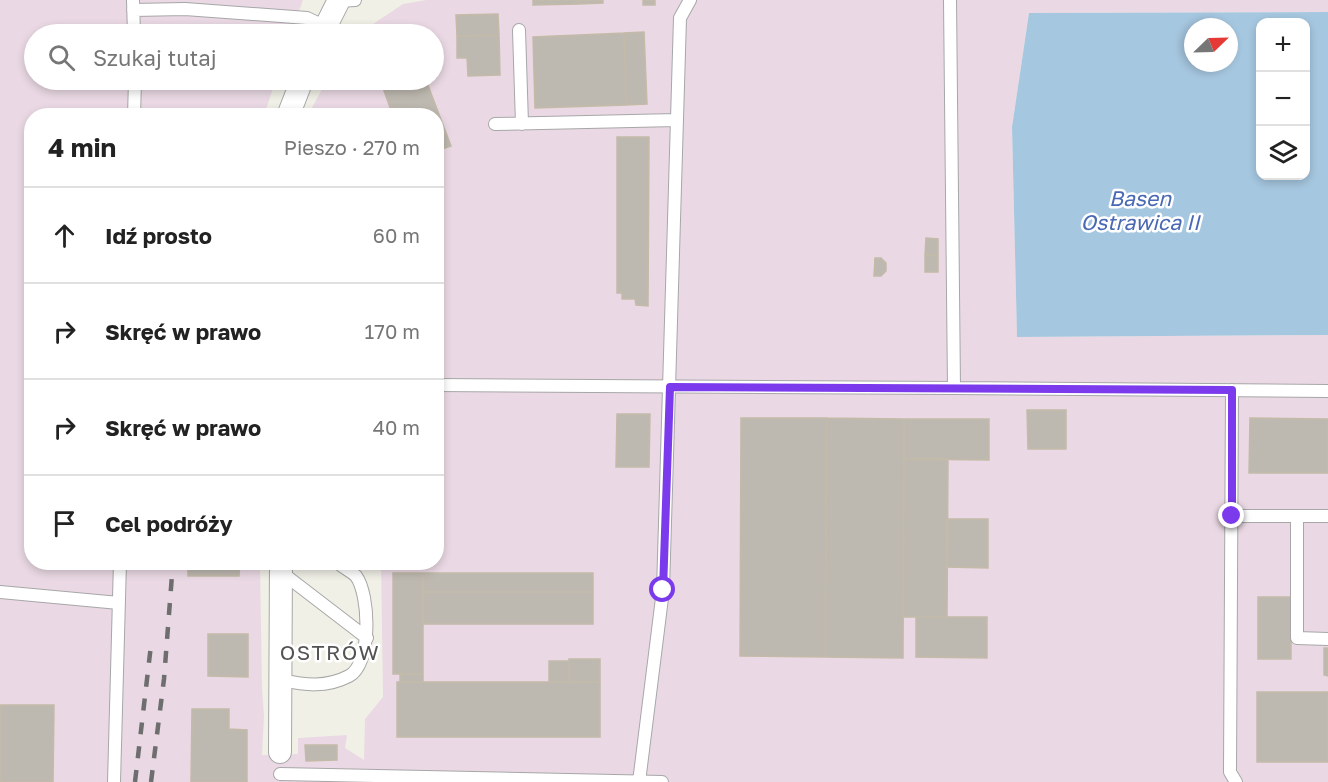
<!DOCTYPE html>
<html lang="pl">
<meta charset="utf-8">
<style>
body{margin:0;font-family:"Golos Text",sans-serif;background:#f2f2f2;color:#222}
.controls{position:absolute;right:18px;top:18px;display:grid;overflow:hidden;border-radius:12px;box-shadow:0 3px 9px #0003}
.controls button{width:54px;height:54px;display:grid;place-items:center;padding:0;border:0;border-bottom:2px solid #e0e0e0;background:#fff;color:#222;font:30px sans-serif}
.compass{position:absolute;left:1184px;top:18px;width:54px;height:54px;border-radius:50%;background:#fff;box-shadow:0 3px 9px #0003;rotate:67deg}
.stop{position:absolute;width:18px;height:18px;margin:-14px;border:4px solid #7c3aed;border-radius:50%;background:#fff}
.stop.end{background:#7c3aed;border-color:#fff;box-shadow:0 2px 6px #0008}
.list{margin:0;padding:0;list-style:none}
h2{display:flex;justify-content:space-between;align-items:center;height:78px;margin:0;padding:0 24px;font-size:26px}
h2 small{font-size:20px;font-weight:400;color:#767676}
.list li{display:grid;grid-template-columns:39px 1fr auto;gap:18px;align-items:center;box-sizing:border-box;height:96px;padding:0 24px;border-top:2px solid #e0e0e0}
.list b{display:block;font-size:22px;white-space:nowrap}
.list em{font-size:20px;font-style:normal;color:#767676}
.icon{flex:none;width:33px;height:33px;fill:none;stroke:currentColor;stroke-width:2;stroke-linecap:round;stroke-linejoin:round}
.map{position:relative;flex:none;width:1328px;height:782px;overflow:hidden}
.search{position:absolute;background:#fff;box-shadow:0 3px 9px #0003;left:24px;top:24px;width:420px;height:66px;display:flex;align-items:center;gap:15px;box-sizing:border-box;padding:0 21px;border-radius:33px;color:#767676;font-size:22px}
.panel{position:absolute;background:#fff;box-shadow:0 3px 9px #0003;left:24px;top:108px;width:420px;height:462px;border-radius:24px}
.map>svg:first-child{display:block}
.industrial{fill:#ead9e4}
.water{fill:#a6c7e0;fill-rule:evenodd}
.building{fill:#beb9b0;stroke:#c4baa8;stroke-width:1.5}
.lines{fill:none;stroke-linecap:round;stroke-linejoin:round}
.service-casing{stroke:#a7a7a7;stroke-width:14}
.minor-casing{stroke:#a7a7a7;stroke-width:24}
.service{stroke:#fff;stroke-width:12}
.minor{stroke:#fff;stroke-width:22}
.rail{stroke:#6e6e6e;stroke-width:4.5;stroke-dasharray:12 12;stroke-linecap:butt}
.route{stroke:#7c3aed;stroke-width:8}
.labels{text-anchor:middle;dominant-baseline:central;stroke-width:5;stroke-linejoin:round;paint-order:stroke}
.water-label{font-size:21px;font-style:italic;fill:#4969b4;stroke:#fff}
.neighbourhood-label{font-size:21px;letter-spacing:1.5px;fill:#535353;stroke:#fff}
</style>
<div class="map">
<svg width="1328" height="782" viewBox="0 0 1328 782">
<rect width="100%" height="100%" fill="#f1f0e7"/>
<path class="industrial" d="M 0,0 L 303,0 L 291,34 L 34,34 L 34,80 L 276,80 L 264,115 L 32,116 L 32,562 L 260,563 L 262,688 L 264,716 L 262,755 L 298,754 L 298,738 L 347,735 L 345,748 L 364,760 L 365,719 L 383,697 L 381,563 L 436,562 L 436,116 L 308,115 L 327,80 L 434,80 L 434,34 L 360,34 L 364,30 L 403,4 L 426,0 L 1328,0 L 1328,12 L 1029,13 L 1012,127 L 1017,337 L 1328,335 L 1328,782 L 0,782 Z"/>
<path class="water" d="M 1328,12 L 1328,335 L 1017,337 L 1012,127 L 1029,13 ZM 1260,22 L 1306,22 L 1306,176 L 1260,176 ZM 1193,27 L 1229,27 L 1229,63 L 1193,63 Z"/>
<path class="building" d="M 533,0 L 579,0 L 579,4 L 533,5 Z
M 579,0 L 603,0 L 603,3 L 579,4 Z
M 643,0 L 655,0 L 655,5 L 643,5 Z
M 498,14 L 499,35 L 457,36 L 456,15 Z
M 644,32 L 647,104 L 626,105 L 624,33 Z
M 624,33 L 626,105 L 535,108 L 533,37 Z
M 499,35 L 500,75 L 468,76 L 467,58 L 457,58 L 457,36 Z
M 398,80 L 426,80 L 451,146 L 436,151 L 436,116 L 393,116 L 382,85 Z
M 617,137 L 649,137 L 648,306 L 636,305 L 635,299 L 622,299 L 622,293 L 617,293 Z
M 926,238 L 938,239 L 938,255 L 925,255 Z
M 925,255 L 938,255 L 938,272 L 925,272 Z
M 875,258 L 881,258 L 886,263 L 886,271 L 881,276 L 874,276 Z
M 26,368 L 32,368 L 32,388 L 26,388 Z
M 1027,410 L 1066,410 L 1066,449 L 1028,449 Z
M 617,414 L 650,414 L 649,467 L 616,467 Z
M 741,418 L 827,418 L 825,657 L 740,656 Z
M 827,418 L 904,419 L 903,658 L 825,657 Z
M 1250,418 L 1328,419 L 1328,473 L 1249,473 Z
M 904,419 L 989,419 L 989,460 L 904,459 Z
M 904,459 L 948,459 L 947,617 L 903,617 Z
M 947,519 L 988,519 L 988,568 L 947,567 Z
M 188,562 L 240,562 L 239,576 L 188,576 Z
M 393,573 L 423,573 L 423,674 L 393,674 Z
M 423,573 L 593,573 L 593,592 L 423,592 Z
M 423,592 L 593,592 L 593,624 L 423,624 Z
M 1258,597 L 1291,597 L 1291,659 L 1258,659 Z
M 916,617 L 987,617 L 987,658 L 916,657 Z
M 208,634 L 248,634 L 248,677 L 208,676 Z
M 1324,648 L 1328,648 L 1328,676 L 1324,675 Z
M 569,659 L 600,659 L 600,682 L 569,682 Z
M 549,661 L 569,661 L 569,682 L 549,682 Z
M 400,674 L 423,674 L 423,682 L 400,682 Z
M 397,682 L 600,682 L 600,737 L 397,737 Z
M 1257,692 L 1328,692 L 1328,762 L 1257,762 Z
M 0,705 L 54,705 L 53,782 L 0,782 Z
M 192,709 L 229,709 L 229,729 L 247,730 L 247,782 L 191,782 Z
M 305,745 L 337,745 L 337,760 L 306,761 Z"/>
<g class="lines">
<defs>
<path id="service" d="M 133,0 L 134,34
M 950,0 L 954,388 L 1328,391
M 339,1 L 355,0
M 133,10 L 185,9 L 307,18 L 326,27
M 519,30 L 522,124
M 134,116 L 135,80
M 495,124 L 677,120
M 436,385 L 954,388
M 1232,390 L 1230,772 L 1236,782
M 1232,516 L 1328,516
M 1297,516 L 1297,638 L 1328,639
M 281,572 L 367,638
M 0,592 L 119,603
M 281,680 C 305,685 326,688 349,676 C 372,664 370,595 356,576 C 351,571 342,567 337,562
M 280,774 L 662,782
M 114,782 L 120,562
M 639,782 L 663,590 L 680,18 L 690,0"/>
<path id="minor" d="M 322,34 L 339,0
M 288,116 L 302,80
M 280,752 L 281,562"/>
</defs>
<use href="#service" class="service-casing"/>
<use href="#minor" class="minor-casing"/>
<use href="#service" class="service"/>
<use href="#minor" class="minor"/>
<path class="rail" d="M 135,782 L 151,645
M 151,782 L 164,679 L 173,562"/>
</g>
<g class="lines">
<path class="route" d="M 663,590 L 670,387 L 1232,390 L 1232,516"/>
</g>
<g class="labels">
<g class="water-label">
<text x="1140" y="198">Basen<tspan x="1140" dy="24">Ostrawica II</tspan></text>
</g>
<g class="neighbourhood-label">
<text x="330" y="652">OSTRÓW</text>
</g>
</g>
</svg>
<div class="controls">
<button>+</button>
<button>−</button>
<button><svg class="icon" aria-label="layers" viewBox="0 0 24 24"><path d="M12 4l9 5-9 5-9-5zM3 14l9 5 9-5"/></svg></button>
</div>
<svg class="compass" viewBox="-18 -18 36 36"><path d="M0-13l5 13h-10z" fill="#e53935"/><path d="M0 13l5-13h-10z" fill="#767676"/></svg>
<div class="stop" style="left:663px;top:590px"></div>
<div class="stop end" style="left:1232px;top:516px"></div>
<div class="search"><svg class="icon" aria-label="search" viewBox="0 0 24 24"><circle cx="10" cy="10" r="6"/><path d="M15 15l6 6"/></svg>Szukaj tutaj</div>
<section class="panel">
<h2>4 min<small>Pieszo · 270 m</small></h2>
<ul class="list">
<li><svg class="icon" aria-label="ahead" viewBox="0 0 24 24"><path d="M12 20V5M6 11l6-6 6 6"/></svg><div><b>Idź prosto</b></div><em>60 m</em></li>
<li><svg class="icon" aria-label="right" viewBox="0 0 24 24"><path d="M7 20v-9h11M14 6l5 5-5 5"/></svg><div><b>Skręć w prawo</b></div><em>170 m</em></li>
<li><svg class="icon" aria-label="right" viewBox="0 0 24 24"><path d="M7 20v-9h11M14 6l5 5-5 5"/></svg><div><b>Skręć w prawo</b></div><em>40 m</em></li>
<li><svg class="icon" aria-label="arrive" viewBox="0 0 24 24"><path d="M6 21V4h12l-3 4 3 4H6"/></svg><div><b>Cel podróży</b></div></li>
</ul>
</section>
</div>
